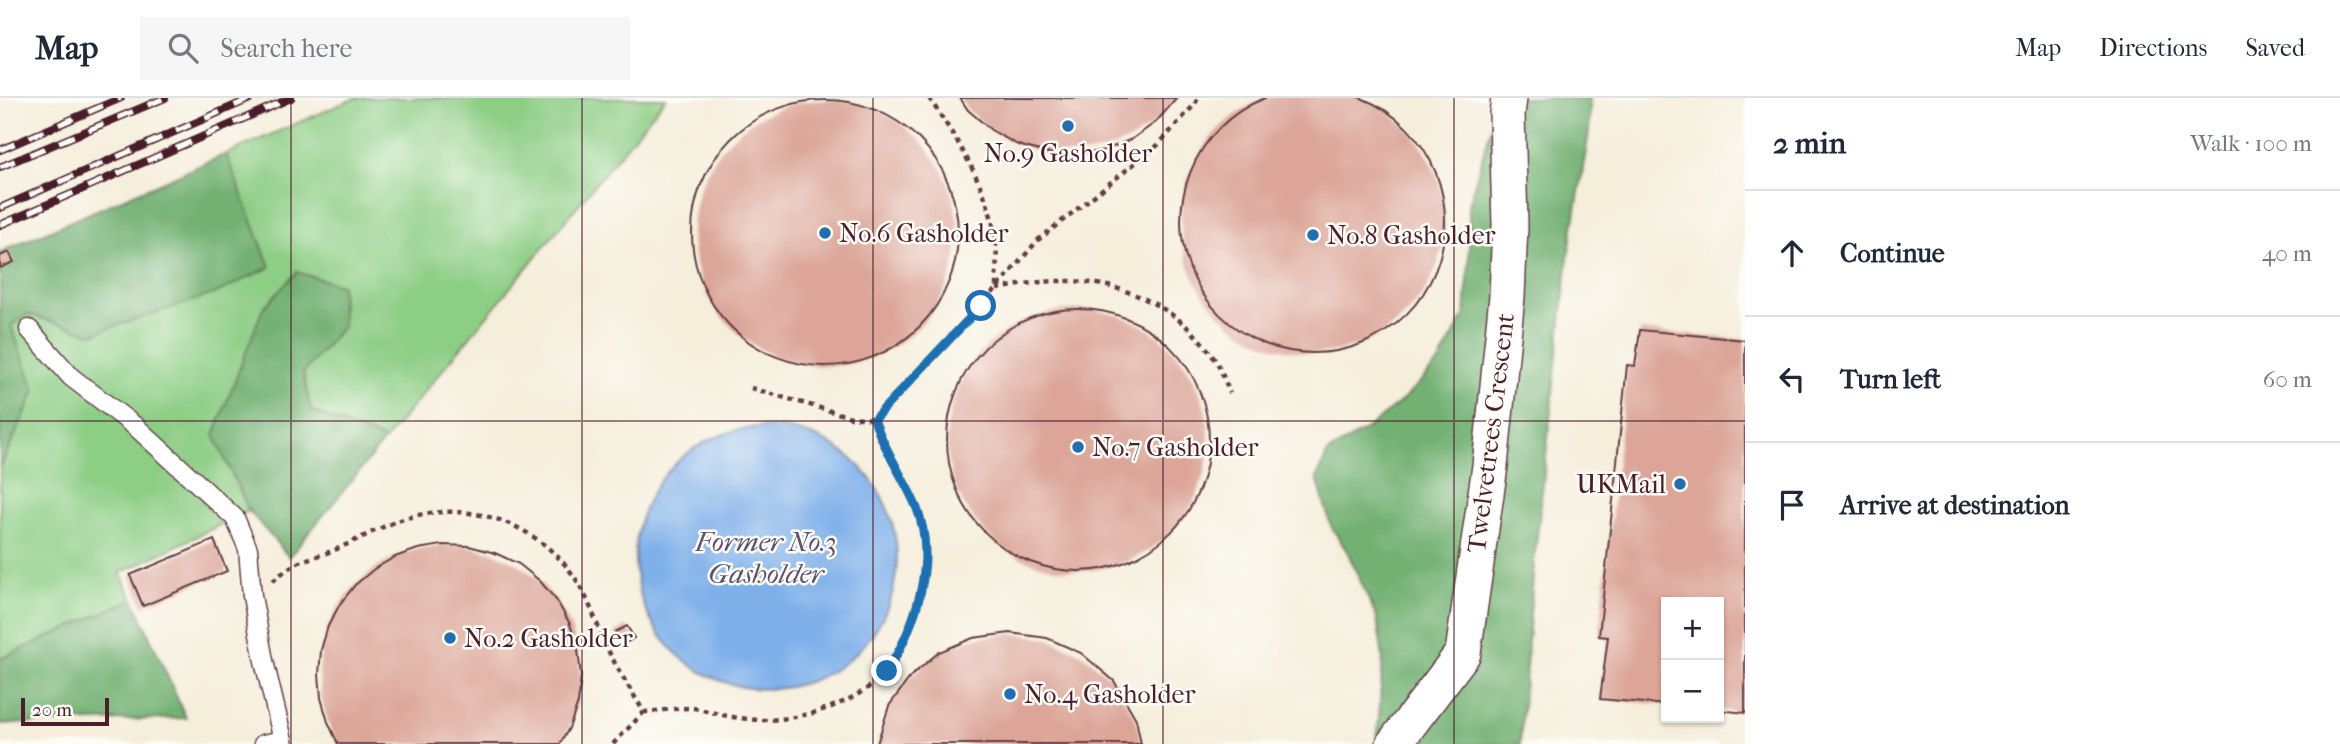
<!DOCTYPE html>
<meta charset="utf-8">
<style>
body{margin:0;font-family:"IM FELL French Canon",serif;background:#f6f6f7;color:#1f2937}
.controls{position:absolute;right:21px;bottom:21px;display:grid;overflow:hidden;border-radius:0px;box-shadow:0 2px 5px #0004}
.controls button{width:63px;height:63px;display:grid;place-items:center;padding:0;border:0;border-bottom:2px solid #e0e1e3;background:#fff;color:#1f2937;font:35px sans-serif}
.scale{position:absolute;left:21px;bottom:18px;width:88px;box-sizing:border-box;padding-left:7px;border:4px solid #4a1f2b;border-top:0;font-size:19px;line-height:24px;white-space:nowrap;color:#4a1f2b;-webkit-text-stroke:5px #fdfcf7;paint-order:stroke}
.stop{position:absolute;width:21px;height:21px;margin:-16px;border:5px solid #1f6fb2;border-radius:50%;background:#fff}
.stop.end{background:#1f6fb2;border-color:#fff;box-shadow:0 2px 7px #0008}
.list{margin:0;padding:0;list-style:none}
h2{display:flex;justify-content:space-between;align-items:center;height:91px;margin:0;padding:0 28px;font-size:30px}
h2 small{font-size:23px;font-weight:400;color:#747a83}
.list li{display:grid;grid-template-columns:46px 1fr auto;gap:21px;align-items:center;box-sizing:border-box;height:126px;padding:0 28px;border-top:2px solid #e0e1e3}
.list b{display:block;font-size:26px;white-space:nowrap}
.list em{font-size:23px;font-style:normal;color:#747a83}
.icon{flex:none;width:38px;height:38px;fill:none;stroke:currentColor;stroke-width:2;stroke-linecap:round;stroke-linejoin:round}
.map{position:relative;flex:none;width:1745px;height:646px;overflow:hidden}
header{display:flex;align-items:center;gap:42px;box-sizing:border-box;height:98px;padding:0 35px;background:#fff;border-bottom:2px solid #e0e1e3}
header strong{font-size:33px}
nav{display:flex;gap:38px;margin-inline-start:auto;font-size:24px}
.search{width:490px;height:63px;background:#f6f6f7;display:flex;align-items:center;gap:18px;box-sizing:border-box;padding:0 24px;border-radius:0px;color:#747a83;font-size:26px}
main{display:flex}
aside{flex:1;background:#fff}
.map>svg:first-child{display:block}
.green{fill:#8dce85;stroke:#6c7658;stroke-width:2}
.forest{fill:#72b172;stroke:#5e684e;stroke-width:2}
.water{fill:#7fb0ea;stroke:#64688a;stroke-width:2}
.building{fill:#dca598}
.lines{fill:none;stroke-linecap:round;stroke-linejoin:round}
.service-casing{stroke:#643e45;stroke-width:21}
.minor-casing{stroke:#643e45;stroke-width:38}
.path{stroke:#643e45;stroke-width:4.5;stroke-dasharray:5 5;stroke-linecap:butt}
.service{stroke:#fff;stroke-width:18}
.minor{stroke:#fff;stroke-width:35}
.rail-casing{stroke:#4a1f2b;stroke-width:8}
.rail{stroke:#fdfcf7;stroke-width:5;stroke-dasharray:16;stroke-linecap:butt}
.route{stroke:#1f6fb2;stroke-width:9}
.grid{fill:none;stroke:#4a1f2b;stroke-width:2;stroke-opacity:0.55}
.poi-dot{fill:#1f6fb2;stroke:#fdfcf7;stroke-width:2.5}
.labels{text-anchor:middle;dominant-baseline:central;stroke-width:5;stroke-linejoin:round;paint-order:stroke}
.poi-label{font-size:26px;fill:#4a1f2b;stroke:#fdfcf7;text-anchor:start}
.street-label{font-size:26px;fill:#4a1f2b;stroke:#fdfcf7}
.water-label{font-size:28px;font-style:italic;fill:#5d526e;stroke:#fdfcf7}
</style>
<header>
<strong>Map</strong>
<div class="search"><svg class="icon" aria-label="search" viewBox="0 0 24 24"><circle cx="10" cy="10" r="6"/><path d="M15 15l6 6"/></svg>Search here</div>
<nav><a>Map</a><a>Directions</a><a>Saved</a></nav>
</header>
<main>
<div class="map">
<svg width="1745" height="646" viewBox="0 0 1745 646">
<rect width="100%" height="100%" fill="#fdfcf7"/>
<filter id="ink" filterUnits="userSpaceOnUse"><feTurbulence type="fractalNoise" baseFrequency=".0143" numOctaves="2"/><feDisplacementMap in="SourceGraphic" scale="14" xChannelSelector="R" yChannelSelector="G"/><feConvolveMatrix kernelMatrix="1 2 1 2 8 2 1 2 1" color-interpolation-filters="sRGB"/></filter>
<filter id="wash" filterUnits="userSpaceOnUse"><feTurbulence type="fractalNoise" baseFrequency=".00686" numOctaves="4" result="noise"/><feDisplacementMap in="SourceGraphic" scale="28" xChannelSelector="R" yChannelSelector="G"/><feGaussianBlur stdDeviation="1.57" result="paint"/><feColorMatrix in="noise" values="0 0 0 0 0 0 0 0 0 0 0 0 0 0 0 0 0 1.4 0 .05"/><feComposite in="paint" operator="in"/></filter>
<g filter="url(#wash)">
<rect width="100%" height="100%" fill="#f5eedb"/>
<path class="green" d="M 355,0 L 666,0 L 385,342 L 311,313 L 303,275 L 343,228 L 236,282 L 214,337 L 249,413 L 120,475 L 133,501 L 0,561 L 0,370 L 35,293 L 11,228 L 28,216 L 92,236 L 269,170 L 226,56 Z"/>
<path class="forest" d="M 1499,0 L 1590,0 L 1589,34 L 1568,160 L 1534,465 L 1520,646 L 1377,646 L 1383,560 L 1377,520 L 1348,455 L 1331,428 L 1317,380 L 1328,354 L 1367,331 L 1405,300 L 1439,264 L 1465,216 L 1469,164 L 1469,107 Z
M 226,56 L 270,169 L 216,195 L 92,236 L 28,216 L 11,228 L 35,293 L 0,370 L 0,154 Z
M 297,174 L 341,187 L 343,228 L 303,275 L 311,313 L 385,342 L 289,459 L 249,413 L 214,337 L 263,210 Z
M 133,501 L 186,620 L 0,626 L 0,561 Z"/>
<path class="water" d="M635 460a131 131 0 1 1 262 0a131 131 0 1 1-262 0Z"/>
<g id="blocks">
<path class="building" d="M1181 123a132 132 0 1 1 264 0a132 132 0 1 1-264 0Z
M 960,0 L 1177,0 L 1156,24 L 1132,41 L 1105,52 L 1077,57 L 1047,55 L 1018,47 L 991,32 L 968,12 Z
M692 135a133 133 0 1 1 266 0a133 133 0 1 1-266 0Z
M 9,154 L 14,164 L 0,170 L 0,158 Z
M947 342a131 131 0 1 1 262 0a131 131 0 1 1-262 0Z
M 1640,232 L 1745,242 L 1745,615 L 1719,612 L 1719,504 L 1666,504 L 1666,607 L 1600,601 L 1608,539 L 1599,538 L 1627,267 L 1635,268 Z
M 214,442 L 227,473 L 143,508 L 130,477 Z
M 442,447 L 469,448 L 495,455 L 519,466 L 540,483 L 557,503 L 570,526 L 578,552 L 581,578 L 578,605 L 569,630 L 560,646 L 338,646 L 328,624 L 321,600 L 319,576 L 321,552 L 328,528 L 340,506 L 355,487 L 374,471 L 395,459 L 418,451 Z
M 627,528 L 634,540 L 622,547 L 615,534 Z
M 1010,535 L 1047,540 L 1081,555 L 1114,583 L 1136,621 L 1141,646 L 877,646 L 889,608 L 911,578 L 939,554 L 973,540 Z"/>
</g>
</g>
<g filter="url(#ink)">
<use href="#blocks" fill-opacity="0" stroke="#643e45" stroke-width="2"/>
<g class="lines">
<defs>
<path id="service" d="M 29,231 L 71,279 L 136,329 L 235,420 L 248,451 L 252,498 L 264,563 L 284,646
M 263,646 L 283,642"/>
<path id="minor" d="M 1394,646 L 1463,555 L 1490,368 L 1507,198 L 1510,127 L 1507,16 L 1509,0"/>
</defs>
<use href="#service" class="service-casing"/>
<use href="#minor" class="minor-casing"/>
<path class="path" d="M 929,0 C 957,42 986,85 995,136 C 998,153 996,172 996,190
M 997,191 C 1018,187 1040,183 1061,183 C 1123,182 1184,211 1217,265 C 1222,274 1226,286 1230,295
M 751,290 L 851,319 L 874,321
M 273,483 C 279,478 286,471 294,467 C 308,459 325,457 339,450 C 364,439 390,423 418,417 C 477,405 537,427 573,477 C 589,499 597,529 609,554 C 619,574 632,594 644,614 C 660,613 676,610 692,610 C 702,611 713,615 723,617 C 736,620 752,622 765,622 C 807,621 857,605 886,574 C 905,552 915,519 920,491 C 925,465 926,438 917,412 C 909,388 893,369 882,346 C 879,339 876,330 874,321 L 996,191 L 1038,142 L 1158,47 L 1195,6 L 1198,0
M 613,646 L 644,614"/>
<use href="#service" class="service"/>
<use href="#minor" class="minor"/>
<defs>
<path id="rail" d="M 0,52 L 121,0
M 0,69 L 165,0
M 0,110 L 252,0
M 0,127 L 291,0"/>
</defs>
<use href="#rail" class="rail-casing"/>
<use href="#rail" class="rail"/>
</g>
</g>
<g class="lines" filter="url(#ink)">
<path class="route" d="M 887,573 C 916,528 938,461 916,408 C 903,378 884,352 874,321 L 981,208"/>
</g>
<path class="grid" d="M 291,0 L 291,646M 582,0 L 582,646M 873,0 L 873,646M 1163,0 L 1163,646M 1454,0 L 1454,646M 0,323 L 1745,323"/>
<g class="poi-dot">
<circle cx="1068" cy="28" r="7"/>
<circle cx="825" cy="135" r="7"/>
<circle cx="1313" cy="137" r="7"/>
<circle cx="1078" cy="349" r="7"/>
<circle cx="1680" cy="386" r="7"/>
<circle cx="450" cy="540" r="7"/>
<circle cx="1010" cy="596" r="7"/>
</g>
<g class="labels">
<g class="poi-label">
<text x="1068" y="55" text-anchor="middle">No.9 Gasholder</text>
<text x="839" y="135">No.6 Gasholder</text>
<text x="1327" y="137">No.8 Gasholder</text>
<text x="1092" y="349">No.7 Gasholder</text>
<text x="1666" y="386" text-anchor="end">UKMail</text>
<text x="464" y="540">No.2 Gasholder</text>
<text x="1024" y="596">No.4 Gasholder</text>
</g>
<g class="street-label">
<text transform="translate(1491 335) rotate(-83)">Twelvetrees Crescent</text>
</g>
<g class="water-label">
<text x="766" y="443">Former No.3<tspan x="766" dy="32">Gasholder</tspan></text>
</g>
</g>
</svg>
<div class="controls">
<button>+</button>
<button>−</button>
</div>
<div class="scale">20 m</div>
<div class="stop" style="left:981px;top:208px"></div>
<div class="stop end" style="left:887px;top:573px"></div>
</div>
<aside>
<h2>2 min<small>Walk · 100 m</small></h2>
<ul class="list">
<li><svg class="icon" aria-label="ahead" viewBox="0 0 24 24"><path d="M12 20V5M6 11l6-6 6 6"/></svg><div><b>Continue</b></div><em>40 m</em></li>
<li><svg class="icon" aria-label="left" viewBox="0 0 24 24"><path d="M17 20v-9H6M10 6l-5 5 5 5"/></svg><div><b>Turn left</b></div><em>60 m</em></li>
<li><svg class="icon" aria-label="arrive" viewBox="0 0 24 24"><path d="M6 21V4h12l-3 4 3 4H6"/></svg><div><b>Arrive at destination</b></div></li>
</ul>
</aside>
</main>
